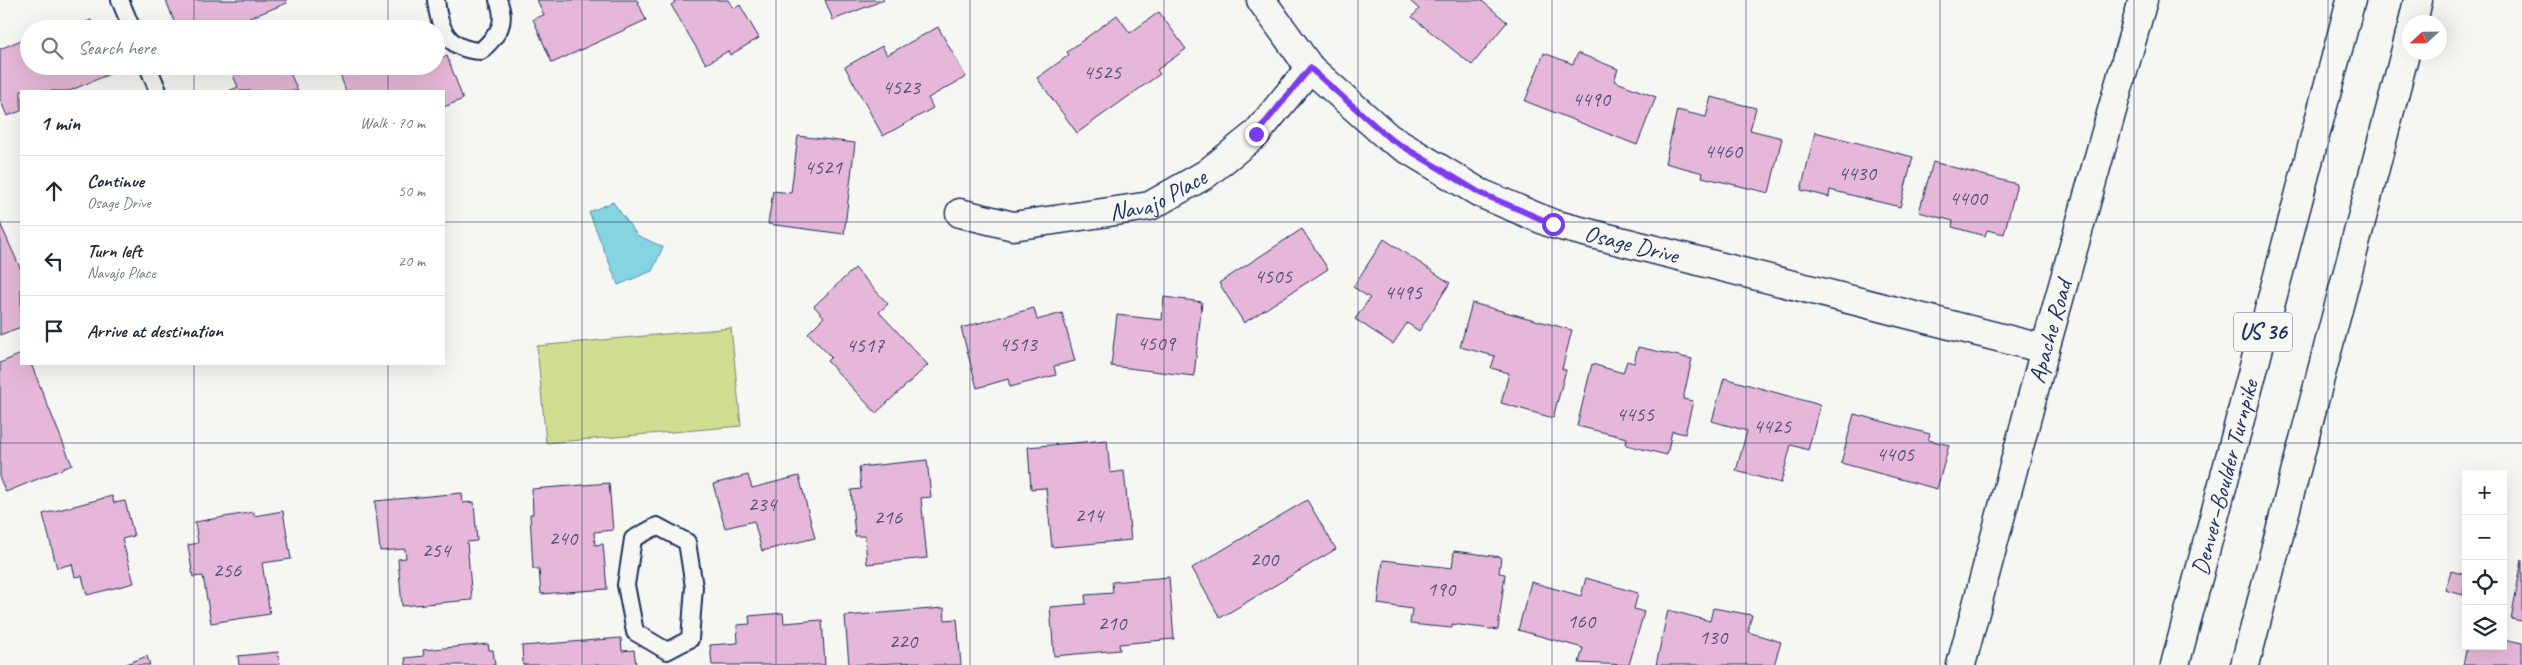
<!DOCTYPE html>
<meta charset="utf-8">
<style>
body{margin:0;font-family:Caveat,sans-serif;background:#f6f6f7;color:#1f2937}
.controls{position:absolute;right:15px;bottom:15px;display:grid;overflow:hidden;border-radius:0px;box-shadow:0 5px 20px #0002}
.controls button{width:45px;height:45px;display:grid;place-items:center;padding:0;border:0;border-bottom:1px solid #e0e1e3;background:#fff;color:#1f2937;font:25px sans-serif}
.compass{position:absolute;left:2402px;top:15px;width:45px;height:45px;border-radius:50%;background:#fff;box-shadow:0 5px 20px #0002;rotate:248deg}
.stop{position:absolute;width:15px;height:15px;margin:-11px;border:4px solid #7c3aed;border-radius:50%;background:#fff}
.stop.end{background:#7c3aed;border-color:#fff;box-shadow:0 1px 5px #0008}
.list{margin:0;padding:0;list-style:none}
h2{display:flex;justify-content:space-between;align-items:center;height:65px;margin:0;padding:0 20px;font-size:21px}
h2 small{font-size:16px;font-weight:400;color:#747a83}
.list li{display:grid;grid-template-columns:32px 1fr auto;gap:15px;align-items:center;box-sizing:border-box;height:70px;padding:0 20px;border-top:1px solid #e0e1e3}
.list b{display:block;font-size:19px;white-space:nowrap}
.list p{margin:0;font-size:16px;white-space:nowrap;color:#747a83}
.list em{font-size:16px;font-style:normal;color:#747a83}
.icon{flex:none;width:28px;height:28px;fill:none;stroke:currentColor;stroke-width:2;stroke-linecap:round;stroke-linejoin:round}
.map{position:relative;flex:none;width:2522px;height:665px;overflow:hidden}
.search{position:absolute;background:#fff;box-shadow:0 5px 20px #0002;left:20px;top:20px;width:425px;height:55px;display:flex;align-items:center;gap:12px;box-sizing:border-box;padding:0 18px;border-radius:28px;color:#747a83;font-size:19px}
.panel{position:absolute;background:#fff;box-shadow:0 5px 20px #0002;left:20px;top:90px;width:425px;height:275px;border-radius:0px}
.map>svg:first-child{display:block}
.green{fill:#d0dd90;stroke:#768677}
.water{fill:#85d4e2;stroke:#5b92ad}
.building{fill:#e6b7d8;stroke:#1b2f5e}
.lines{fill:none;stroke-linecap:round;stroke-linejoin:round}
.service-casing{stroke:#1b2f5e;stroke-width:20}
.minor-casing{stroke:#1b2f5e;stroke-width:31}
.motorway-casing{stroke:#1b2f5e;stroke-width:31}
.service{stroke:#f6f6f2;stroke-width:16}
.minor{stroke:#f6f6f2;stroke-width:28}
.motorway{stroke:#f6f6f2;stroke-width:28}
.route{stroke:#7c3aed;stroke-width:6}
.grid{fill:none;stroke:#1b2f5e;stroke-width:1;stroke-opacity:0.55}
.labels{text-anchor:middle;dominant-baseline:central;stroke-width:4;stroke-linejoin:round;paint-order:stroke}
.number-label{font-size:21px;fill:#4e517c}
.shield{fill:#f6f6f2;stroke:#5d6b8a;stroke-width:1}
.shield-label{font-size:22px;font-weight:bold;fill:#1b2f5e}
.street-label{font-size:24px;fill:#1b2f5e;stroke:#f6f6f2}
</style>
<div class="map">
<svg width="2522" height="665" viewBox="0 0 2522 665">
<rect width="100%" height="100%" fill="#f6f6f2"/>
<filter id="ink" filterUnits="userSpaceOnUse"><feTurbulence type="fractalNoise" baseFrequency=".02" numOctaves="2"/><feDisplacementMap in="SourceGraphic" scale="10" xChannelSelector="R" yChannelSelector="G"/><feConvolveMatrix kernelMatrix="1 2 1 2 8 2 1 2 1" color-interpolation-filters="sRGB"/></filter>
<g filter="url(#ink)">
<path class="green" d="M 731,328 L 741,426 L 546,443 L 537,346 Z"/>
<path class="water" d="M 613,202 L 637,235 L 663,247 L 652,271 L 618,285 L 589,212 Z"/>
<path class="building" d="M 166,0 L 286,0 L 287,3 L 242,21 L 245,29 L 195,29 L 194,26 L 177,29 Z
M 537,0 L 637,0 L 646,20 L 552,63 L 533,19 L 544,15 Z
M 674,0 L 728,0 L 734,9 L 740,5 L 759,38 L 730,55 L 728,51 L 706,64 L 671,5 L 675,2 Z
M 825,0 L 884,0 L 833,20 Z
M 1409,0 L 1481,0 L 1507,22 L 1472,65 L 1412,17 L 1419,9 Z
M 1159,12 L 1186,49 L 1157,70 L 1160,74 L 1077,133 L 1037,78 L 1069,55 L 1067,52 L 1117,15 L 1130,33 Z
M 91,20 L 94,29 L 70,29 Z
M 938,27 L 966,77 L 928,98 L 933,108 L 883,136 L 845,67 L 882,46 L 887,55 Z
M 26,38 L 29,46 L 29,66 L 109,66 L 112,73 L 69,91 L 21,91 L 21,111 L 7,116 L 0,99 L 0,49 Z
M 1544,53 L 1573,64 L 1578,53 L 1618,69 L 1614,81 L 1656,97 L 1637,145 L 1525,101 Z
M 447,56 L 463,99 L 444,107 L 444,91 L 346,91 L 337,66 L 436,66 L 436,60 Z
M 256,66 L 287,66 L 298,91 L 229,91 L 238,87 L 233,75 Z
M 1711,97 L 1756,108 L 1750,130 L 1782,138 L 1769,193 L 1702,177 L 1703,173 L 1665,163 L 1677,110 L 1706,117 Z
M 1815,132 L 1913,157 L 1900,207 L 1830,190 L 1829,197 L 1801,190 Z
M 798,136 L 855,143 L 844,234 L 768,224 L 773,191 L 791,193 Z
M 1933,162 L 2017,184 L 2004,234 L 1987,230 L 1985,236 L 1952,227 L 1953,221 L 1919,212 Z
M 0,223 L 21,270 L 21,327 L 0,335 Z
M 1302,229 L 1328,269 L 1244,323 L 1219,283 Z
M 1384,239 L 1450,283 L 1419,331 L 1407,323 L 1393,344 L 1355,319 L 1370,298 L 1353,287 Z
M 855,268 L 888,304 L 879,312 L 928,365 L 876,413 L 827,361 L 831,357 L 808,333 L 824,317 L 814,306 Z
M 1164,297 L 1202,302 L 1194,376 L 1111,366 L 1117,315 L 1162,320 Z
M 1472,303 L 1572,330 L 1562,369 L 1566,370 L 1553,418 L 1501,403 L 1509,373 L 1491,368 L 1495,356 L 1460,347 Z
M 1034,308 L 1037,320 L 1062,313 L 1075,361 L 1054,366 L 1056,375 L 1010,387 L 1008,379 L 977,388 L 961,328 Z
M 1638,347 L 1692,359 L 1683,399 L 1693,401 L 1685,434 L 1672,431 L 1667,455 L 1626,445 L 1627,438 L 1577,426 L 1592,364 L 1623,373 L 1627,361 L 1634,363 Z
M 21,354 L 21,364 L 31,364 L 72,465 L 6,492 L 0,479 L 0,363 Z
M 1724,378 L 1820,405 L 1808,450 L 1791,445 L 1781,483 L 1736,471 L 1747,431 L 1712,421 Z
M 1854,414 L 1930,434 L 1928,440 L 1949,445 L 1937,489 L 1841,463 Z
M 1107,440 L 1110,473 L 1124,471 L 1131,540 L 1052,547 L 1046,488 L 1031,489 L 1028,447 Z
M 927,460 L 931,497 L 921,498 L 927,558 L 867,564 L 865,536 L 855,536 L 851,490 L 861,489 L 859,467 Z
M 748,475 L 752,488 L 799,476 L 815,538 L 762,551 L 754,521 L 725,528 L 713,484 Z
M 609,483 L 613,530 L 594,532 L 595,545 L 603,544 L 607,589 L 541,594 L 539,569 L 533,569 L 530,514 L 533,514 L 532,489 Z
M 462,493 L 463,503 L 474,502 L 477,541 L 467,542 L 472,600 L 402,606 L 398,559 L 406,558 L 405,549 L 380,551 L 375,501 Z
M 112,496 L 114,503 L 125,501 L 134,536 L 122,539 L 134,583 L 87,595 L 82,576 L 75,577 L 72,564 L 57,568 L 43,514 Z
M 1307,500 L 1336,549 L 1220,618 L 1192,568 Z
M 283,511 L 291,559 L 262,563 L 270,614 L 211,623 L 203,576 L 193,577 L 188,545 L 198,543 L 195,522 L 254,512 L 254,516 Z
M 1454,551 L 1501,557 L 1499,573 L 1505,574 L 1498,630 L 1452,624 L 1452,628 L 1410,624 L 1412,609 L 1378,604 L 1383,560 L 1452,568 Z
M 2522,560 L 2522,621 L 2511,619 Z
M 2451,571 L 2466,575 L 2463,595 L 2445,590 Z
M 1169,577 L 1174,639 L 1119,644 L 1120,650 L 1054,656 L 1050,607 L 1086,604 L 1085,595 L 1113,593 L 1112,582 Z
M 1586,578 L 1638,593 L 1634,609 L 1644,612 L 1629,665 L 1579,663 L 1583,648 L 1518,630 L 1531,582 L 1581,596 Z
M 944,608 L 945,620 L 957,619 L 961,665 L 921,665 L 920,662 L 849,665 L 845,616 Z
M 1713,608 L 1752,615 L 1748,632 L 1781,642 L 1774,665 L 1656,665 L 1668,610 L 1710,621 Z
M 783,613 L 784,623 L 822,620 L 825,665 L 712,665 L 710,645 L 738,643 L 737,625 L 750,624 L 749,616 Z
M 621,638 L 622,651 L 634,650 L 636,665 L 523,665 L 522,646 Z
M 2503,639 L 2522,643 L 2522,665 L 2463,665 L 2467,646 L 2503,646 Z
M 488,644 L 489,650 L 493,650 L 495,665 L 406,665 L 405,658 L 424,656 L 423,650 Z
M 278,652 L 280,665 L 239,665 L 238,656 Z
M 147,656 L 150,665 L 124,665 Z"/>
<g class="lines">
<defs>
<path id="service" d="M 120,0 L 132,29
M 436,0 C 439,29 448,50 481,51 C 498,34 508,24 498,0
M 148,66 L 158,91
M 657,526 L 687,542 L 694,587 L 690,639 L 667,651 L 635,632 L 626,585 L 633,539 Z"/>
<g id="minor">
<path id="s1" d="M 1261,0 L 1310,68 L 1389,138 L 1480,193 L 1553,224 L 2045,349"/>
<path id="s2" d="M 960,213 L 1013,226 L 1150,206 L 1206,174 L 1256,134 L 1310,68"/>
<path id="s3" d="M 1961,665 L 2045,349 L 2143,0"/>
</g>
<g id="motorway">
<path d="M 2413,22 L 2418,0"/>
<path id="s4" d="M 2175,665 L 2351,0"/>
<path d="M 2245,665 L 2410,34"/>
</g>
</defs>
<use href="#service" class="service-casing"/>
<use href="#minor" class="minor-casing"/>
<use href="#motorway" class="motorway-casing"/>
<use href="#service" class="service"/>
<use href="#minor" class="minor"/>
<use href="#motorway" class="motorway"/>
</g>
</g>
<g class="lines" filter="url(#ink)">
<path class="route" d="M 1256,134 L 1310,68 L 1389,138 L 1480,193 L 1553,224"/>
</g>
<path class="grid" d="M 194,0 L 194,29M 388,0 L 388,29M 582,0 L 582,665M 776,0 L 776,665M 970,0 L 970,665M 1164,0 L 1164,665M 1358,0 L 1358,665M 1552,0 L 1552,665M 1746,0 L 1746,665M 1940,0 L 1940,665M 2134,0 L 2134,665M 2328,0 L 2328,665M 194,66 L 194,91M 388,66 L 388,91M 0,222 L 21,222M 444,222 L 2522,222M 194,364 L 194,665M 388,364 L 388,665M 0,443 L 2522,443"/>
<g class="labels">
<g class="number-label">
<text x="1102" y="72">4525</text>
<text x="901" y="87">4523</text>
<text x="1591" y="99">4490</text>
<text x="1723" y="151">4460</text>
<text x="823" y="167">4521</text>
<text x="1857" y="173">4430</text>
<text x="1968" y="198">4400</text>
<text x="1273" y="276">4505</text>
<text x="1403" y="292">4495</text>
<text x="1156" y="343">4509</text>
<text x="1018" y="344">4513</text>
<text x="865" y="345">4517</text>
<text x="1635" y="414">4455</text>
<text x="1772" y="426">4425</text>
<text x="1895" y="454">4405</text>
<text x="762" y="504">234</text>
<text x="1089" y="515">214</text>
<text x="888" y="517">216</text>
<text x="563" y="538">240</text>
<text x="436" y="550">254</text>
<text x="1264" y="559">200</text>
<text x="227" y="570">256</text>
<text x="1441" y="589">190</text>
<text x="1581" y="621">160</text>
<text x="1112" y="623">210</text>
<text x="1713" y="637">130</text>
<text x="903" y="641">220</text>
</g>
<rect class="shield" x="2234" y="312.5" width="58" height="39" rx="4"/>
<g class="shield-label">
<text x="2263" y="332">US 36</text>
</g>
<g class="street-label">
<text stroke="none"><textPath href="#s2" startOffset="204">Navajo Place</textPath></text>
<text stroke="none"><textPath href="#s1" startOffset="456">Osage Drive</textPath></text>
<text stroke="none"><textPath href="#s3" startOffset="345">Apache Road</textPath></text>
<text stroke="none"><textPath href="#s4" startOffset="194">Denver–Boulder Turnpike</textPath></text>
</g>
</g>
</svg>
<div class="controls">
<button>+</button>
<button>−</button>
<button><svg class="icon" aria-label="locate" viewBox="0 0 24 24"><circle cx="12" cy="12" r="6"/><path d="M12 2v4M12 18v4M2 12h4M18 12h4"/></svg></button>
<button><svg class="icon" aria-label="layers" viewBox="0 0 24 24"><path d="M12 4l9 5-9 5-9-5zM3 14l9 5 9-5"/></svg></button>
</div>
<svg class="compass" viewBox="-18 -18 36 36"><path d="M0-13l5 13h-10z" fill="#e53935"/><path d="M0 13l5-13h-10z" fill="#747a83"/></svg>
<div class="stop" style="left:1553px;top:224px"></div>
<div class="stop end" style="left:1256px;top:134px"></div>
<div class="search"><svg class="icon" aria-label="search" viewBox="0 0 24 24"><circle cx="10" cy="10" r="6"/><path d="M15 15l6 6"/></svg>Search here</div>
<section class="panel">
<h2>1 min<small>Walk · 70 m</small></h2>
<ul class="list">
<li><svg class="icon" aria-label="ahead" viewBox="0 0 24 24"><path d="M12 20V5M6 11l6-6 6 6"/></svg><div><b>Continue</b><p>Osage Drive</p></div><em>50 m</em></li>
<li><svg class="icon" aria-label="left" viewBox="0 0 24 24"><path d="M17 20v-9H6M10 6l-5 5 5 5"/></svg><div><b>Turn left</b><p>Navajo Place</p></div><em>20 m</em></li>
<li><svg class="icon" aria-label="arrive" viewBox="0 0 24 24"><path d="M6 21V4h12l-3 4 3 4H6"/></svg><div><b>Arrive at destination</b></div></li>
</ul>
</section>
</div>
